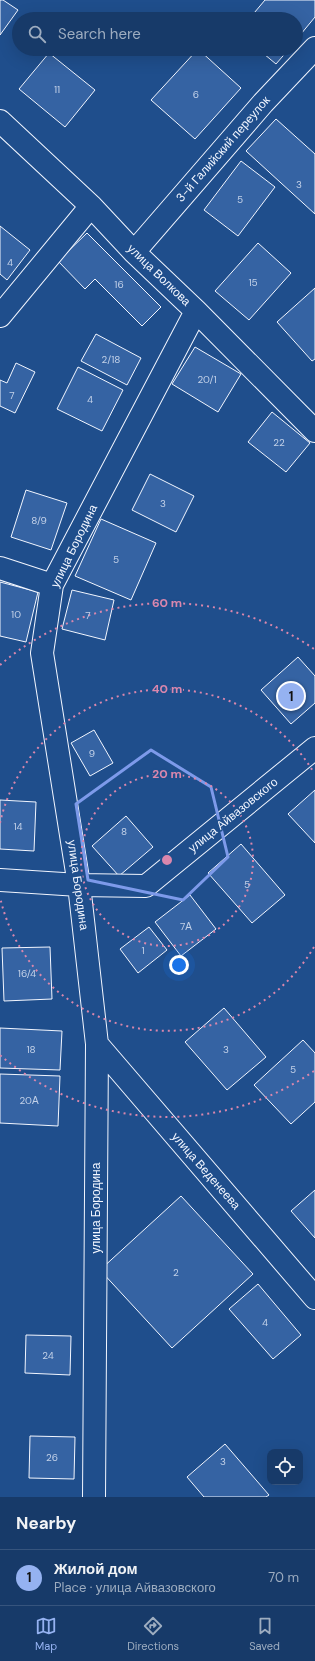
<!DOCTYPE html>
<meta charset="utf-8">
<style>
body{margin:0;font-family:"DM Sans",sans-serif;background:#244571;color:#f1f3f6}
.controls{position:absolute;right:12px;bottom:12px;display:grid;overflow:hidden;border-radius:8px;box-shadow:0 4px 16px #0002}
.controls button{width:36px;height:36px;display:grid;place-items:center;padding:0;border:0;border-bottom:1px solid #36547d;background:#173a69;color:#f1f3f6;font:20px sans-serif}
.you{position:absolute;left:179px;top:965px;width:14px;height:14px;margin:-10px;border:3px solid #fff;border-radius:50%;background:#1a73e8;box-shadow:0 0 0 6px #1a73e833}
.badge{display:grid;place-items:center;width:26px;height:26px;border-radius:50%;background:#95b2f1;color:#111;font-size:13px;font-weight:700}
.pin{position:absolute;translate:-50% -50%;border:2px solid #fff;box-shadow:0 1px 4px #0006}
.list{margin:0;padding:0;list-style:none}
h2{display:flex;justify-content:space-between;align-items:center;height:52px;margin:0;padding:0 16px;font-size:17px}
h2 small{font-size:13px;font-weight:400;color:#9eadc0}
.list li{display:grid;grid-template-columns:26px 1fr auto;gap:12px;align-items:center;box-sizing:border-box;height:56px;padding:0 16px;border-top:1px solid #36547d}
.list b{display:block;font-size:15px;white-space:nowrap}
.list p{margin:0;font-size:13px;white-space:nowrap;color:#9eadc0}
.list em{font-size:13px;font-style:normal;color:#9eadc0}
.icon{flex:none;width:22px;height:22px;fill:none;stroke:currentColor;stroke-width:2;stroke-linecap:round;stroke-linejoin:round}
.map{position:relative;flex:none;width:315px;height:1497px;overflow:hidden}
.search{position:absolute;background:#173a69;box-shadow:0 4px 16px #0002;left:12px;right:12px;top:12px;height:44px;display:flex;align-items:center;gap:10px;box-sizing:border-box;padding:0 14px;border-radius:22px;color:#9eadc0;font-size:15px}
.sheet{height:108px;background:#173a69}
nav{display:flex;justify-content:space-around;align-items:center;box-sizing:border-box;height:56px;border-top:1px solid #36547d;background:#173a69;font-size:11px;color:#9eadc0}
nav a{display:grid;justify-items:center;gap:2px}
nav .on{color:#95b2f1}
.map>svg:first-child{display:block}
.building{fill:#3563a3;stroke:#f2f6ff}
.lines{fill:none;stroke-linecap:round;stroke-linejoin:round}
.minor-casing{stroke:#f2f6ff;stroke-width:24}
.minor{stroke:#1f4e8c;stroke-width:22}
.marked{fill:none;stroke:#7d9aea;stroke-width:3;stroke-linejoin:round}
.ring{fill:none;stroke:#da87ad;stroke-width:2;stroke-dasharray:2 4}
.labels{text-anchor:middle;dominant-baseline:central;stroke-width:3;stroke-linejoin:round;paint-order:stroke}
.number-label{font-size:10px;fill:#c3d1e8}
.street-label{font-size:12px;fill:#f2f6ff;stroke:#1f4e8c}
.centre{fill:#da87ad;stroke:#1f4e8c;stroke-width:2}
.ring-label{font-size:12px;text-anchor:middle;font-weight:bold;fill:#da87ad;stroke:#1f4e8c;stroke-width:3;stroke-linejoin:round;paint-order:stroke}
</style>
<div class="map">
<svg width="315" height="1497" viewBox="0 0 315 1497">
<rect width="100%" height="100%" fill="#1f4e8c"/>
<path class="building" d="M 0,0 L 3,0 L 18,10 L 0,35 Z
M 265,0 L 315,0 L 315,17 L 296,40 L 296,19 L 249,19 Z
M 198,49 L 241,88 L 195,139 L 151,100 Z
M 258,49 L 289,49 L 276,64 Z
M 49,53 L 95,90 L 65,127 L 19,89 Z
M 276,119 L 315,154 L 315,214 L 246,151 Z
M 241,161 L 275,187 L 238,236 L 204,210 Z
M 0,226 L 30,250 L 7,280 L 0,274 Z
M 87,233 L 161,307 L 142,326 L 95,279 L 85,289 L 58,261 Z
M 258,243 L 291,273 L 249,320 L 215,291 Z
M 315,288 L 315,359 L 312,361 L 277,322 Z
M 96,334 L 141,358 L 127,385 L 81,361 Z
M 195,347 L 241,374 L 218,412 L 172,384 Z
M 16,363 L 35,372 L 15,413 L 0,406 L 0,380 L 7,383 Z
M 78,367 L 123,390 L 102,431 L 57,409 Z
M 272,412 L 310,443 L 286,472 L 248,442 Z
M 150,474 L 194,496 L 176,532 L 132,510 Z
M 26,490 L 67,503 L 51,550 L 11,537 Z
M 101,519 L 156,543 L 131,600 L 75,576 Z
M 0,582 L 38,592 L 26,642 L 0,636 Z
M 72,590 L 114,600 L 105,640 L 62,629 Z
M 298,657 L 315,676 L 315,703 L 291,724 L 261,690 Z
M 94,730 L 113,763 L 90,776 L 71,743 Z
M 315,790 L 315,843 L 288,814 Z
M 0,800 L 36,802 L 34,851 L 0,849 Z
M 126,816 L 153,847 L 119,876 L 92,846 Z
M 241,844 L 285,895 L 252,923 L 208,873 Z
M 190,895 L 216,929 L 181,956 L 155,922 Z
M 149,927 L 167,950 L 138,973 L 120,949 Z
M 50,947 L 52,999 L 4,1001 L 2,948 Z
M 224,1008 L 266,1057 L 227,1090 L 185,1042 Z
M 0,1028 L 62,1031 L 60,1070 L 0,1068 Z
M 303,1040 L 315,1053 L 315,1102 L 291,1124 L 254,1085 Z
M 0,1074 L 60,1076 L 58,1126 L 0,1123 Z
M 315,1190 L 315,1238 L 291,1211 Z
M 181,1196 L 253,1274 L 172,1348 L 100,1270 Z
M 258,1284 L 301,1335 L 273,1359 L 229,1309 Z
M 26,1335 L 71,1336 L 70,1375 L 25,1373 Z
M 30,1436 L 75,1437 L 74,1479 L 29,1478 Z
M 225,1444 L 269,1495 L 266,1497 L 204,1497 L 187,1477 Z"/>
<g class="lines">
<defs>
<path id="minor" d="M 0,121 L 91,206 L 134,252 L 196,311 L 315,431
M 134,252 L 263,103 L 315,48
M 0,316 L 91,206
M 0,568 L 52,585
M 0,880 L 79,885 L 146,886 L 315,748
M 97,1044 L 315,1298
M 94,1497 L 97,1044 L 79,885 L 42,653 L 52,585 L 196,311"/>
</defs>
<use href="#minor" class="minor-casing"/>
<use href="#minor" class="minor"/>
</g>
<path class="marked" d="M 151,750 L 211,787 L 228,857 L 183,900 L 88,880 L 76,804 Z"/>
<g class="ring">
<circle cx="167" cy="860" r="86"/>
<path d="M314 947A171 171 0 0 1 0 897M0 823A171 171 0 0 1 314 773"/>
<path d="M314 1071A257 257 0 0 1 0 1055M0 665A257 257 0 0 1 314 649"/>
</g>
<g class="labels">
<g class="number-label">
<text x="57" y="89">11</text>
<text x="196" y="94">6</text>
<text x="299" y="184">3</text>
<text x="240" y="199">5</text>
<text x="10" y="262">4</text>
<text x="253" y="282">15</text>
<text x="119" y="284">16</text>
<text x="111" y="359">2/18</text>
<text x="207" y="379">20/1</text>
<text x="12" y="395">7</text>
<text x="90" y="399">4</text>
<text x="279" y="442">22</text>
<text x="163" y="503">3</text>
<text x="39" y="520">8/9</text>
<text x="116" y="559">5</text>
<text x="16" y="614">10</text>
<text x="88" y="615">7</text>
<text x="92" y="753">9</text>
<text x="18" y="826">14</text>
<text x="124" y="831">8</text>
<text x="247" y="884">5</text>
<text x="186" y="926">7А</text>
<text x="143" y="950">1</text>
<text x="27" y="973">16/4</text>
<text x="31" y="1049">18</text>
<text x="226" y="1049">3</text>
<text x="293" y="1069">5</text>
<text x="29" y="1100">20А</text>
<text x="176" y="1272">2</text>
<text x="265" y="1322">4</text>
<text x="48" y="1355">24</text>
<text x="52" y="1457">26</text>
<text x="223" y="1461">3</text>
</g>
<g class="street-label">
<text transform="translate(223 149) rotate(-49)">3-й Галийский переулок</text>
<text transform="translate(159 275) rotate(44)">улица Волкова</text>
<text transform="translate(74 546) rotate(-64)">улица Бородина</text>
<text transform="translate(233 815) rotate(-39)">улица Айвазовского</text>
<text transform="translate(78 885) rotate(82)">улица Бородина</text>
<text transform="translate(206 1171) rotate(49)">улица Веденеева</text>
<text transform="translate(96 1208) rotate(-90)">улица Бородина</text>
</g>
</g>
<circle cx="167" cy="860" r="6" class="centre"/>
<g class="ring-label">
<text x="167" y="607">60 m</text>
<text x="167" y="693">40 m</text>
<text x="167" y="778">20 m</text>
</g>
</svg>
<div class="controls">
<button><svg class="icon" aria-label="locate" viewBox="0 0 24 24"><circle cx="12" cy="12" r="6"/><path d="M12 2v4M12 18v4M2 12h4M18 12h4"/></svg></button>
</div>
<div class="you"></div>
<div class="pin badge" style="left:291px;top:696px">1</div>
<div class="search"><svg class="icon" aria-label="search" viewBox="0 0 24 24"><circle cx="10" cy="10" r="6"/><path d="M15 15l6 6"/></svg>Search here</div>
</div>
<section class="sheet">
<h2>Nearby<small></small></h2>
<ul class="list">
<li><span class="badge">1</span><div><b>Жилой дом</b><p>Place · улица Айвазовского</p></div><em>70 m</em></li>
</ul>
</section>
<nav>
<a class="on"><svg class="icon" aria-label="map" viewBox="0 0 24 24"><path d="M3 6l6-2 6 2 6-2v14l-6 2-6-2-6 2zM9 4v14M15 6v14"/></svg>Map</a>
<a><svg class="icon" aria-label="directions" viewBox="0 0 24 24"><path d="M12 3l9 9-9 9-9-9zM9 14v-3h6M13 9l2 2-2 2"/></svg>Directions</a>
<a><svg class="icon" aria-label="saved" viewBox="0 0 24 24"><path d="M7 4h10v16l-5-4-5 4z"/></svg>Saved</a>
</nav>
